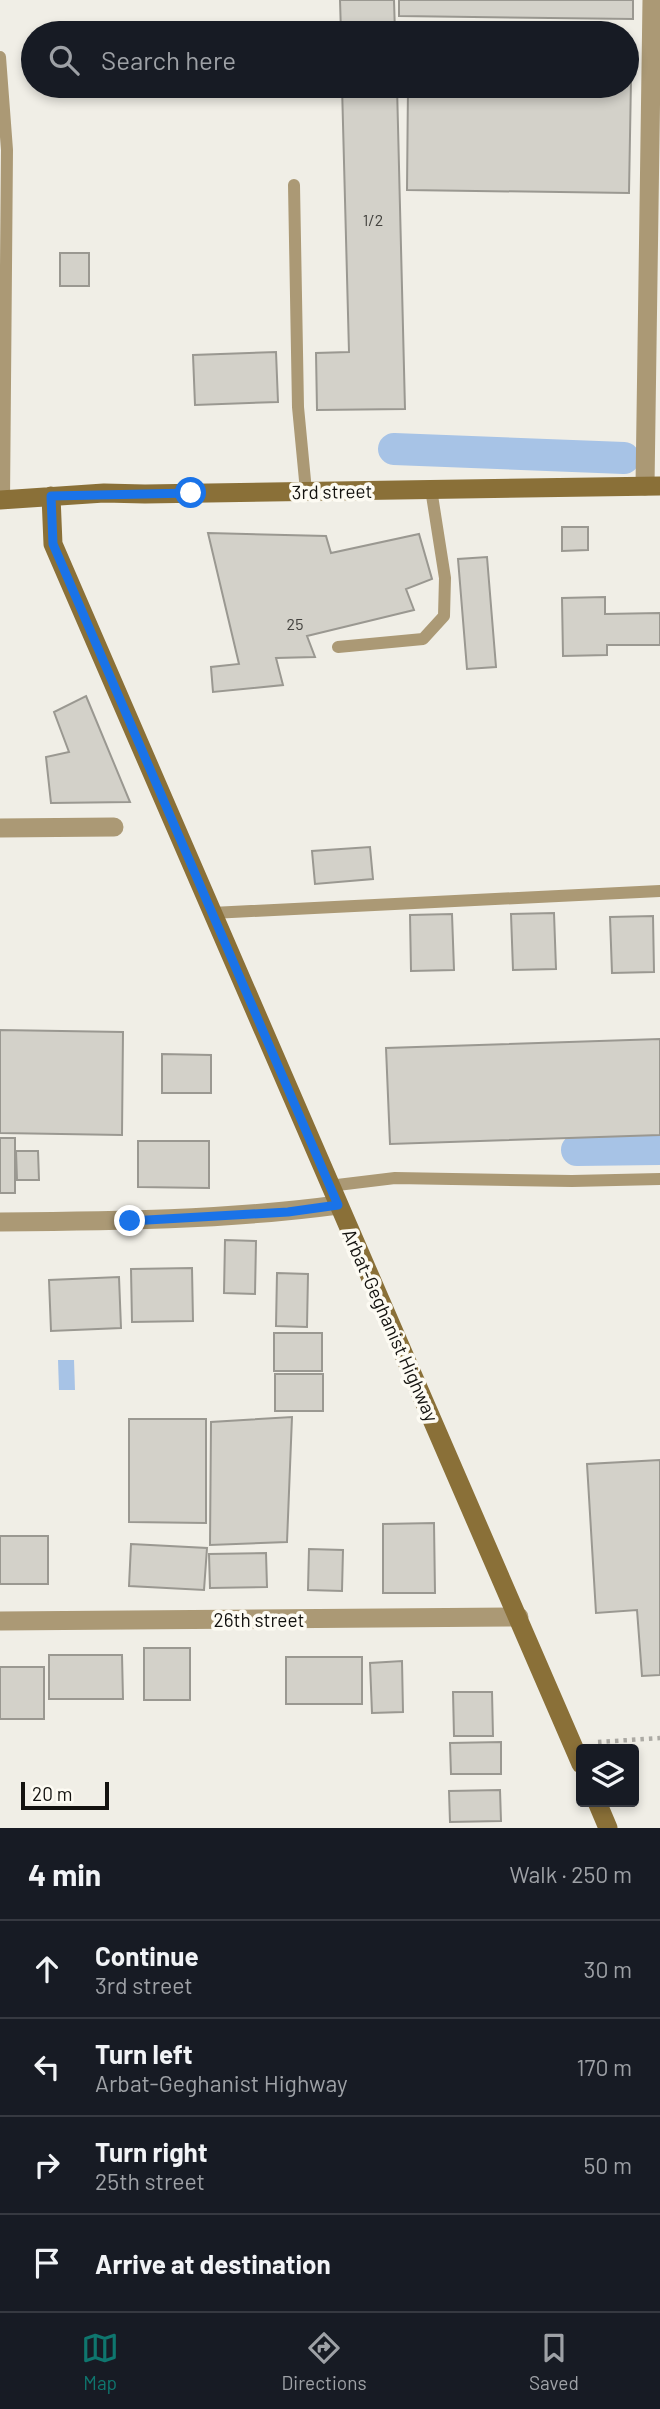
<!DOCTYPE html>
<meta charset="utf-8">
<style>
body{margin:0;font-family:Barlow,sans-serif;background:#242831;color:#f1f3f6}
.controls{position:absolute;right:21px;bottom:21px;display:grid;overflow:hidden;border-radius:7px;box-shadow:0 4px 10px #0003}
.controls button{width:63px;height:63px;display:grid;place-items:center;padding:0;border:0;border-bottom:2px solid #363941;background:#171b24;color:#f1f3f6;font:35px sans-serif}
.scale{position:absolute;left:21px;bottom:18px;width:88px;box-sizing:border-box;padding-left:7px;border:4px solid #13120f;border-top:0;font-size:19px;line-height:24px;white-space:nowrap;color:#13120f;-webkit-text-stroke:5px #fdfbf3;paint-order:stroke}
.stop{position:absolute;width:21px;height:21px;margin:-16px;border:5px solid #1a73e8;border-radius:50%;background:#fff}
.stop.end{background:#1a73e8;border-color:#fff;box-shadow:0 2px 7px #0008}
.list{margin:0;padding:0;list-style:none}
h2{display:flex;justify-content:space-between;align-items:center;height:91px;margin:0;padding:0 28px;font-size:30px}
h2 small{font-size:23px;font-weight:400;color:#9ea1a6}
.list li{display:grid;grid-template-columns:46px 1fr auto;gap:21px;align-items:center;box-sizing:border-box;height:98px;padding:0 28px;border-top:2px solid #363941}
.list b{display:block;font-size:26px;white-space:nowrap}
.list p{margin:0;font-size:23px;white-space:nowrap;color:#9ea1a6}
.list em{font-size:23px;font-style:normal;color:#9ea1a6}
.icon{flex:none;width:38px;height:38px;fill:none;stroke:currentColor;stroke-width:2;stroke-linecap:round;stroke-linejoin:round}
.map{position:relative;flex:none;width:660px;height:1828px;overflow:hidden}
.search{position:absolute;background:#171b24;box-shadow:0 4px 10px #0003;left:21px;right:21px;top:21px;height:77px;display:flex;align-items:center;gap:18px;box-sizing:border-box;padding:0 24px;border-radius:38px;color:#9ea1a6;font-size:26px}
.sheet{height:483px;background:#171b24}
nav{display:flex;justify-content:space-around;align-items:center;box-sizing:border-box;height:98px;border-top:2px solid #363941;background:#171b24;font-size:19px;color:#9ea1a6}
nav a{display:grid;justify-items:center;gap:4px}
nav .on{color:#0f766e}
.map>svg:first-child{display:block}
.water{fill:#a7c3e6}
.lines{fill:none;stroke-linecap:round;stroke-linejoin:round}
.canal{stroke:#a7c3e6;stroke-width:32}
.building{fill:#d3d1c9;stroke:#9a9891;stroke-width:2}
.path{stroke:#acaaa4;stroke-width:4.5;stroke-dasharray:3.5 5;stroke-linecap:butt}
.service{stroke:#ab9975;stroke-width:12}
.minor{stroke:#ab9975;stroke-width:19}
.secondary{stroke:#8a7038;stroke-width:19}
.route{stroke:#1a73e8;stroke-width:9}
.labels{text-anchor:middle;dominant-baseline:central;stroke-width:7;stroke-linejoin:round;paint-order:stroke}
.number-label{font-size:16px;fill:#43423e}
.street-label{font-size:19px;fill:#13120f;stroke:#fdfbf3}
</style>
<div class="map">
<svg width="660" height="1828" viewBox="0 0 660 1828">
<rect width="100%" height="100%" fill="#f0eee6"/>
<path class="water" d="M 58,1360 L 74,1360 L 75,1390 L 59,1390 Z"/>
<g class="lines">
<path class="canal" d="M 394,449 L 624,458
M 577,1150 L 660,1149"/>
</g>
<path class="building" d="M 340,0 L 394,0 L 395,33 L 341,33 Z
M 399,0 L 633,0 L 633,19 L 399,16 Z
M 627,79 L 631,79 L 629,193 L 407,190 L 408,86 L 627,86 Z
M 342,86 L 397,86 L 405,409 L 317,410 L 316,353 L 349,352 Z
M 60,253 L 89,253 L 89,286 L 60,286 Z
M 276,352 L 278,402 L 195,405 L 193,355 Z
M 562,527 L 588,527 L 588,550 L 562,551 Z
M 208,533 L 326,536 L 331,553 L 419,534 L 432,579 L 406,589 L 414,610 L 307,636 L 315,657 L 276,658 L 283,685 L 213,692 L 211,667 L 239,664 Z
M 487,557 L 496,667 L 467,669 L 458,559 Z
M 605,597 L 605,614 L 660,613 L 660,645 L 607,645 L 607,655 L 563,656 L 562,598 Z
M 86,696 L 130,802 L 51,803 L 46,757 L 69,752 L 54,712 Z
M 370,847 L 373,879 L 315,884 L 312,851 Z
M 554,913 L 556,969 L 513,970 L 511,914 Z
M 452,914 L 454,970 L 411,971 L 410,915 Z
M 653,916 L 654,972 L 612,973 L 610,917 Z
M 0,1030 L 123,1032 L 122,1135 L 0,1133 Z
M 660,1039 L 660,1135 L 390,1144 L 386,1048 Z
M 162,1054 L 211,1055 L 211,1093 L 162,1093 Z
M 0,1138 L 15,1138 L 15,1193 L 0,1193 Z
M 138,1141 L 209,1141 L 209,1188 L 138,1187 Z
M 16,1151 L 38,1151 L 39,1180 L 17,1180 Z
M 225,1240 L 256,1241 L 255,1294 L 224,1293 Z
M 192,1268 L 193,1321 L 132,1322 L 131,1269 Z
M 277,1273 L 308,1274 L 307,1327 L 276,1326 Z
M 119,1277 L 121,1328 L 51,1331 L 49,1280 Z
M 274,1333 L 322,1333 L 322,1371 L 274,1371 Z
M 275,1374 L 323,1374 L 323,1411 L 275,1411 Z
M 292,1417 L 287,1542 L 210,1545 L 211,1422 Z
M 129,1419 L 206,1419 L 206,1523 L 129,1522 Z
M 660,1460 L 660,1675 L 642,1676 L 637,1610 L 596,1613 L 587,1464 Z
M 434,1523 L 435,1593 L 383,1593 L 383,1524 Z
M 0,1536 L 48,1536 L 48,1584 L 0,1584 Z
M 131,1544 L 207,1548 L 204,1590 L 129,1586 Z
M 309,1549 L 343,1550 L 342,1591 L 308,1590 Z
M 266,1553 L 267,1587 L 210,1588 L 209,1554 Z
M 144,1648 L 190,1648 L 190,1700 L 144,1700 Z
M 49,1655 L 122,1655 L 123,1699 L 49,1699 Z
M 286,1657 L 362,1657 L 362,1704 L 286,1704 Z
M 402,1661 L 403,1712 L 372,1713 L 370,1663 Z
M 0,1667 L 44,1667 L 44,1719 L 0,1719 Z
M 453,1692 L 492,1692 L 493,1736 L 454,1736 Z
M 501,1742 L 501,1774 L 451,1774 L 450,1743 Z
M 500,1790 L 501,1821 L 450,1822 L 449,1791 Z"/>
<g class="lines">
<path class="path" d="M 598,1742 L 660,1738"/>
<path class="service" d="M 0,57 L 7,150 L 4,500
M 294,185 L 298,407 L 306,491
M 338,647 L 423,639 L 444,616 L 445,578 L 431,489
M 212,913 L 660,891
M 329,1186 L 395,1178 L 572,1181 L 660,1179"/>
<path class="minor" d="M 645,486 L 652,0
M 0,828 L 114,827
M 0,1222 C 113,1221 226,1220 338,1205
M 0,1621 L 519,1617"/>
<path class="secondary" d="M 51,496 L 53,544 L 581,1764
M 0,500 L 104,493 L 145,494 L 660,486
M 597,1802 L 608,1828"/>
</g>
<g class="lines">
<path class="route" d="M 130,1221 L 288,1212 L 338,1205 L 53,544 L 51,496 L 191,493"/>
</g>
<g class="labels">
<g class="number-label">
<text x="373" y="219">1/2</text>
<text x="295" y="623">25</text>
</g>
<g class="street-label">
<text transform="translate(332 491) rotate(-1)">3rd street</text>
<text transform="translate(391 1325) rotate(66)">Arbat-Geghanist Highway</text>
<text x="259" y="1619">26th street</text>
</g>
</g>
</svg>
<div class="controls">
<button><svg class="icon" aria-label="layers" viewBox="0 0 24 24"><path d="M12 4l9 5-9 5-9-5zM3 14l9 5 9-5"/></svg></button>
</div>
<div class="scale">20 m</div>
<div class="stop" style="left:191px;top:493px"></div>
<div class="stop end" style="left:130px;top:1221px"></div>
<div class="search"><svg class="icon" aria-label="search" viewBox="0 0 24 24"><circle cx="10" cy="10" r="6"/><path d="M15 15l6 6"/></svg>Search here</div>
</div>
<section class="sheet">
<h2>4 min<small>Walk · 250 m</small></h2>
<ul class="list">
<li><svg class="icon" aria-label="ahead" viewBox="0 0 24 24"><path d="M12 20V5M6 11l6-6 6 6"/></svg><div><b>Continue</b><p>3rd street</p></div><em>30 m</em></li>
<li><svg class="icon" aria-label="left" viewBox="0 0 24 24"><path d="M17 20v-9H6M10 6l-5 5 5 5"/></svg><div><b>Turn left</b><p>Arbat-Geghanist Highway</p></div><em>170 m</em></li>
<li><svg class="icon" aria-label="right" viewBox="0 0 24 24"><path d="M7 20v-9h11M14 6l5 5-5 5"/></svg><div><b>Turn right</b><p>25th street</p></div><em>50 m</em></li>
<li><svg class="icon" aria-label="arrive" viewBox="0 0 24 24"><path d="M6 21V4h12l-3 4 3 4H6"/></svg><div><b>Arrive at destination</b></div></li>
</ul>
</section>
<nav>
<a class="on"><svg class="icon" aria-label="map" viewBox="0 0 24 24"><path d="M3 6l6-2 6 2 6-2v14l-6 2-6-2-6 2zM9 4v14M15 6v14"/></svg>Map</a>
<a><svg class="icon" aria-label="directions" viewBox="0 0 24 24"><path d="M12 3l9 9-9 9-9-9zM9 14v-3h6M13 9l2 2-2 2"/></svg>Directions</a>
<a><svg class="icon" aria-label="saved" viewBox="0 0 24 24"><path d="M7 4h10v16l-5-4-5 4z"/></svg>Saved</a>
</nav>
